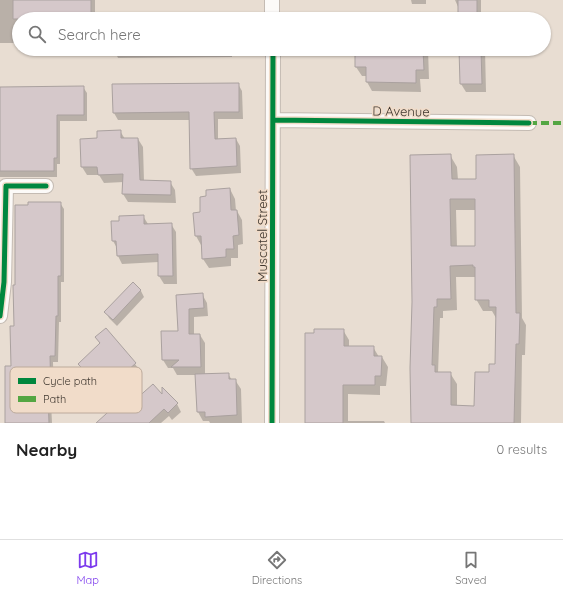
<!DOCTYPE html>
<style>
body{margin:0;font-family:Quicksand,sans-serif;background:#f2f2f2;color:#222}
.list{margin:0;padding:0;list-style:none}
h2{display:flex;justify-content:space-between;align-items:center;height:52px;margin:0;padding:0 16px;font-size:17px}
h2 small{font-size:13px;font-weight:400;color:#767676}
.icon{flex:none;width:22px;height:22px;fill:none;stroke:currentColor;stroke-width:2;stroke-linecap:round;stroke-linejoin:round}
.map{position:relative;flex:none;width:563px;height:423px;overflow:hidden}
.search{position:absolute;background:#fff;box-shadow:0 1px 3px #0004;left:12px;right:12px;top:12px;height:44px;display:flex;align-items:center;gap:10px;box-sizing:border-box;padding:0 14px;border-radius:22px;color:#767676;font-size:15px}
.sheet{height:116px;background:#fff}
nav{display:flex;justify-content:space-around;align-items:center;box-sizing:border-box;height:56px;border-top:1px solid #e0e0e0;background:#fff;font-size:11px;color:#767676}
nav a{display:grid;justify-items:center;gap:2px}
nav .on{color:#7c3aed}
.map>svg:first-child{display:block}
.shadow{fill:#0003;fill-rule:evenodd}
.building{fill:#d5c8ca;stroke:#aaa19f;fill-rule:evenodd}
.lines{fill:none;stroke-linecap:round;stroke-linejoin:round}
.minor-casing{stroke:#c4bbb3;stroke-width:16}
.minor{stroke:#fcfaf8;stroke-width:14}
.quiet{stroke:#54a643;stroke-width:4;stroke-dasharray:8 4;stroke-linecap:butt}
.cycleway-casing{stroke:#f1dcc9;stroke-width:8}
.cycleway{stroke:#00873e;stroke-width:5}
.labels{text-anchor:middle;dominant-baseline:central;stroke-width:3;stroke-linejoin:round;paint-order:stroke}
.street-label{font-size:13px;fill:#3f372f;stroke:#f1dcc9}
.key{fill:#f1dcc9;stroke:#bcaa9b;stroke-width:1}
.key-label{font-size:11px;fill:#3f372f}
</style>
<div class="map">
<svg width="563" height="423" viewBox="0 0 563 423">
<rect width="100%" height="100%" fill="#e8ddd2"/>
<path class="shadow" d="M 0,0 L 95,0 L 95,19 L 19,19 L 19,43 L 0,43 Z
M 411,0 L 426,0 L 426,4 L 412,4 Z
M 455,0 L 481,0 L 481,19 L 459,19 L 459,9 Z
M 227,18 L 228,19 L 123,19 Z
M 114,49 L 232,49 L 232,57 L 118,58 Z
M 356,49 L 428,49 L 429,79 L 420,79 L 421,92 L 372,91 L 367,82 L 367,76 L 362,76 L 356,67 Z
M 460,49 L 485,49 L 486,92 L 466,92 L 461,84 Z
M 238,84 L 242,91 L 243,119 L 218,119 L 218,140 L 236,139 L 240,146 L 241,173 L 196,176 L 191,168 L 190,120 L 118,120 L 114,113 L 113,85 Z
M 83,87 L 87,93 L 87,121 L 60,121 L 60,164 L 57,164 L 57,177 L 0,177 L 0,88 Z
M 120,131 L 125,139 L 138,139 L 143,147 L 144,181 L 170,182 L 175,190 L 176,203 L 128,202 L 123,194 L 124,182 L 104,183 L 99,175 L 87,175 L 82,167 L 98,139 Z
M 450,155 L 457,167 L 458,180 L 477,180 L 513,155 L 520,167 L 522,318 L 526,325 L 525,355 L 522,355 L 521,423 L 412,423 ZM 456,210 L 476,210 L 476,247 L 457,247 ZM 456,277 L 476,277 L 476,299 L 483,311 L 492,311 L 496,318 L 496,365 L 490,373 L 475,407 L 457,406 L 457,384 L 450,373 L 438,373 L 440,318 L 443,318 L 443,311 L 457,310 Z
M 230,189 L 235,199 L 236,211 L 237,211 L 242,220 L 243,244 L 238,245 L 238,258 L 231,258 L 231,266 L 209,268 L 203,259 L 203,245 L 201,245 L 196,236 L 201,213 Z
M 60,203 L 64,209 L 64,282 L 61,282 L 61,322 L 59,322 L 58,362 L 53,362 L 54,402 L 51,402 L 52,423 L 6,423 L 12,367 L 16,286 Z
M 143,216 L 148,224 L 171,224 L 176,232 L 177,284 L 164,284 L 159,276 L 159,262 L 122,264 L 118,256 L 117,248 L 113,241 L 121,222 Z
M 133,283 L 141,291 L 144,297 L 117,326 L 109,318 L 106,312 Z
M 202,294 L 207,303 L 208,316 L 194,317 L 194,335 L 200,335 L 205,343 L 205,375 L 228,374 L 232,380 L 235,380 L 241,389 L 242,423 L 210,423 L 209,421 L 203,421 L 198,412 L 196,375 L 177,375 L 173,368 L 168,368 L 163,360 L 180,332 L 177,296 Z
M 106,329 L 135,364 L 140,371 L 122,387 L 135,402 L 163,397 L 177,404 L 181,412 L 172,420 L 169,416 L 161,423 L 98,423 L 116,406 L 84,372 L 79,364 L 100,344 L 97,337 Z
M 343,330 L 349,340 L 349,347 L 373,347 L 379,357 L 382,357 L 388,367 L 386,386 L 380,386 L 380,395 L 348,394 L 348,421 L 384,421 L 385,423 L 306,423 Z"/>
<path class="building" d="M 13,0 L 91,0 L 91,19 L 13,19 Z
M 458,0 L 477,0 L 477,19 L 458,19 Z
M 355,49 L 423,49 L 424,70 L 416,70 L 416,83 L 366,82 L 366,67 L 355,67 Z
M 459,49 L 481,49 L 482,84 L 460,84 Z
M 239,83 L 239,112 L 214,112 L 215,139 L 236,138 L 237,166 L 190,169 L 189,112 L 113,113 L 112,84 Z
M 84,86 L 84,115 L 57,115 L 57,158 L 54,158 L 54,171 L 0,171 L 0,87 Z
M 121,130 L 121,138 L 138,138 L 140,180 L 171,181 L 171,195 L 122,194 L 123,174 L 98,175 L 97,167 L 81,167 L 80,139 L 97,138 L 97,131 Z
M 451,154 L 452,179 L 476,179 L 476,155 L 514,154 L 516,313 L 520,313 L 519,344 L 516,344 L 514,423 L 411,423 L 410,368 L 412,302 L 410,155 ZM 450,199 L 475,199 L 475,246 L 451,246 ZM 473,265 L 473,267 L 475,267 L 475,300 L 489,300 L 489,307 L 496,307 L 495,364 L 489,364 L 489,372 L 475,372 L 474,406 L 451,405 L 451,372 L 435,372 L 435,365 L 432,365 L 434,307 L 437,307 L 437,299 L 451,299 L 450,266 Z
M 230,188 L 231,210 L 237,210 L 239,235 L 233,236 L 234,249 L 226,249 L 226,257 L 202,259 L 201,236 L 195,236 L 193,213 L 200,212 L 200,197 L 206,196 L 206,190 Z
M 28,202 L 61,202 L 61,276 L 58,276 L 58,316 L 56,316 L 55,356 L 50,356 L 51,396 L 48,396 L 49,423 L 5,423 L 5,366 L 11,366 L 10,326 L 14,326 L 13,285 L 15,285 L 15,205 L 28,205 Z
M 144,215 L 144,224 L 172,223 L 173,276 L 158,276 L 158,254 L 117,256 L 116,241 L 112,241 L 111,221 L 119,221 L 119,216 Z
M 133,282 L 141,290 L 113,320 L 104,312 Z
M 203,293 L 204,308 L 189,309 L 189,334 L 200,334 L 201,367 L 171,367 L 179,360 L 162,360 L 161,331 L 178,331 L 176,295 Z
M 106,328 L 136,363 L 117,380 L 135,400 L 153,384 L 162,394 L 162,387 L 178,403 L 168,413 L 164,409 L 149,423 L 96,423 L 117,404 L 78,364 L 100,343 L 95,337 Z
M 314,329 L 344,329 L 344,346 L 374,346 L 374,356 L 382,356 L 381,376 L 375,376 L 375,385 L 343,385 L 343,423 L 305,423 L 305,333 L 314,333 Z
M 229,373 L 229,379 L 236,379 L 237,415 L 205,417 L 205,412 L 197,412 L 195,374 Z"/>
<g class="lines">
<defs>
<path id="minor" d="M 272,0 L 272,19
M 273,120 L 529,123
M 0,316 L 4,282 L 6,186 L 46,186
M 272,423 L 273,49"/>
</defs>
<use href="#minor" class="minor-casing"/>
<use href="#minor" class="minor"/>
<path class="quiet" d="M 529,123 L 563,123"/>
<defs>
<path id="cycleway" d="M 273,120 L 529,123
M 0,316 L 4,282 L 6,186 L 46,186
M 272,423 L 273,49"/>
</defs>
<use href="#cycleway" class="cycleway-casing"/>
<use href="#cycleway" class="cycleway"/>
</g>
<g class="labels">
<g class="street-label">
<text transform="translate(401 111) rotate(1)">D Avenue</text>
<text transform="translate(262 236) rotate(-90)">Muscatel Street</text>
</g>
</g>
<rect x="10" y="367" width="132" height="46" rx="6" class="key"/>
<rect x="18" y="378" width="18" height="6" fill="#00873e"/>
<rect x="18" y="396" width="18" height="6" fill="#54a643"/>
<g class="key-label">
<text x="43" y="385">Cycle path</text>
<text x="43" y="403">Path</text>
</g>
</svg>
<div class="search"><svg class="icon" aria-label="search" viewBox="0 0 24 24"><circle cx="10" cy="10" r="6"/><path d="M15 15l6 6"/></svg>Search here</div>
</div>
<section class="sheet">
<h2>Nearby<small>0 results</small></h2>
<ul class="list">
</ul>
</section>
<nav>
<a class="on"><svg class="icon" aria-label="map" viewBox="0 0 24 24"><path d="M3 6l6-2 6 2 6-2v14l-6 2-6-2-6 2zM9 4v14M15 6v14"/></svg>Map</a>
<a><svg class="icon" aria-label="directions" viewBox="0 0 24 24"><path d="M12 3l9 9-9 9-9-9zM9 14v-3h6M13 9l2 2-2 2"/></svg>Directions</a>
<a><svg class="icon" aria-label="saved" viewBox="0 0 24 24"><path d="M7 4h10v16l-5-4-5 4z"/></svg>Saved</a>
</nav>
